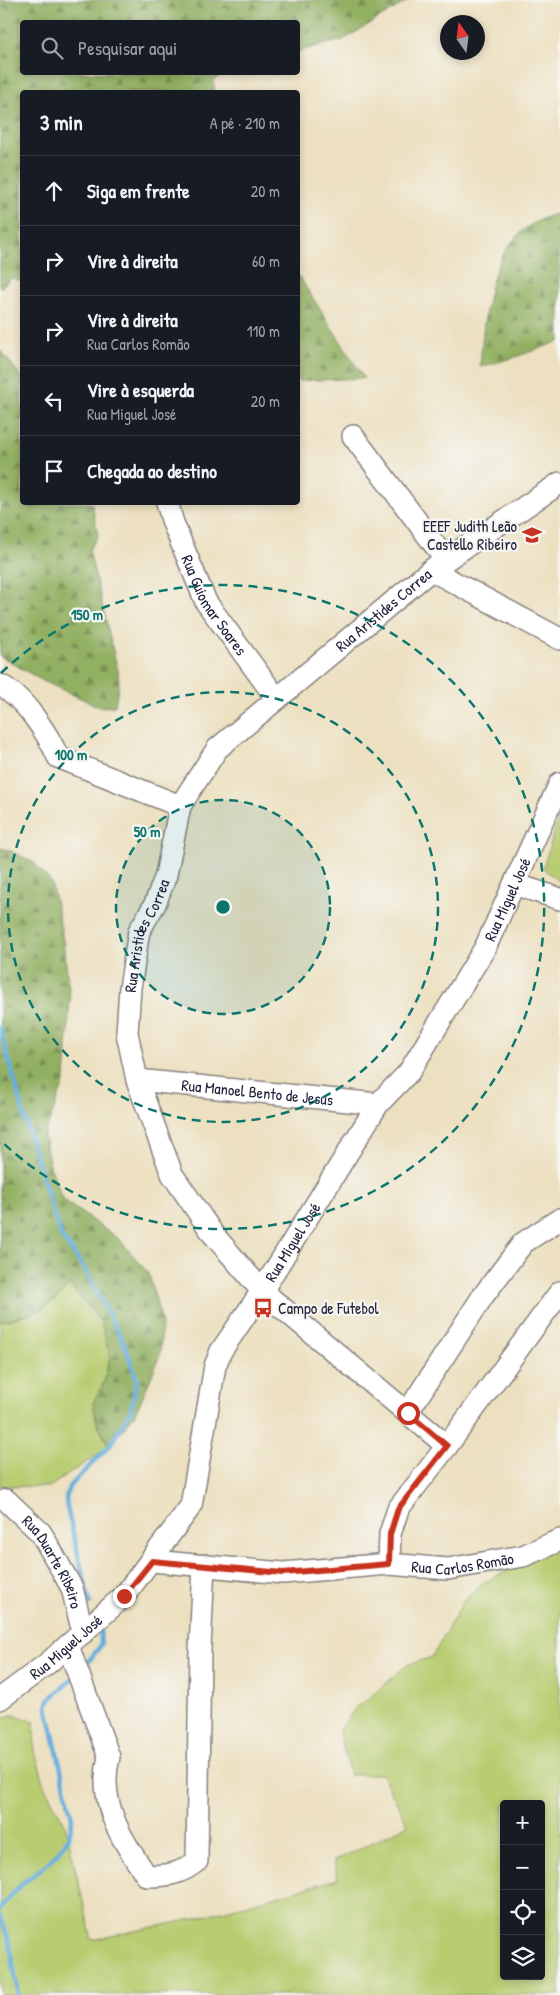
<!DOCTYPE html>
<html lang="pt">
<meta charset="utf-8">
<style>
body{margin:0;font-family:"Patrick Hand",sans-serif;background:#20242c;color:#f1f3f6}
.controls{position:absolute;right:15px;bottom:15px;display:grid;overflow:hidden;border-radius:5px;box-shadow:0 2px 8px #0003}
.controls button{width:45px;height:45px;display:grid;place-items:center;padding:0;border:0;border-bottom:1px solid #363941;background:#171b24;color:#f1f3f6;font:25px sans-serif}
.compass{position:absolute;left:440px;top:15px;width:45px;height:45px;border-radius:50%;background:#171b24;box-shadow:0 2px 8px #0003;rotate:346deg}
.stop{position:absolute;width:15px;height:15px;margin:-11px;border:4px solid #c8321e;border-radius:50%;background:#fff}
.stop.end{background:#c8321e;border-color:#fff;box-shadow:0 1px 5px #0008}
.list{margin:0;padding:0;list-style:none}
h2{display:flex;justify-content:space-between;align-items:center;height:65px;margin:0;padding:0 20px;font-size:21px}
h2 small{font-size:16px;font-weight:400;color:#9ea1a6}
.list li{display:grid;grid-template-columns:32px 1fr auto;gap:15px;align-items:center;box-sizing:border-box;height:70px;padding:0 20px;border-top:1px solid #363941}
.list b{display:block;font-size:19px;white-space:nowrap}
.list p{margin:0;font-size:16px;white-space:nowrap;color:#9ea1a6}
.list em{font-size:16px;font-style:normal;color:#9ea1a6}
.icon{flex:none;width:28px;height:28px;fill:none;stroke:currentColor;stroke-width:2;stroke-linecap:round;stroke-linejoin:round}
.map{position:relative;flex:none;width:560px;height:1995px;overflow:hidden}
.search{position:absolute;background:#171b24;box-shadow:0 2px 8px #0003;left:20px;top:20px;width:280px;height:55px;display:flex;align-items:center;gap:12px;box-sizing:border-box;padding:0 18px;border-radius:5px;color:#9ea1a6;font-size:19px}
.panel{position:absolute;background:#171b24;box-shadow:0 2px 8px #0003;left:20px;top:90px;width:280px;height:415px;border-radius:5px}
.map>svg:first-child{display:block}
.grass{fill:#b8cc70;stroke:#6d7756;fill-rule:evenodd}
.forest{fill:url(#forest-firs);stroke:#5a694e}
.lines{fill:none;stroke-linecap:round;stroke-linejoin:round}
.stream{stroke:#64addc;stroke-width:4.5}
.minor-casing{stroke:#87817e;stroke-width:24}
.minor{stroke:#fff;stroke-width:21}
.route{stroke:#c8321e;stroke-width:6}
.ring{fill:none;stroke:#0f766e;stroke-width:2.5;stroke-dasharray:9 6}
.labels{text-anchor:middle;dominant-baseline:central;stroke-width:4.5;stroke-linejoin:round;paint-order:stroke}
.poi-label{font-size:16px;fill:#22223b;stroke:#f6f6f2;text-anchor:end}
.street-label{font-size:16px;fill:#22223b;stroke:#f6f6f2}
.centre{fill:#0f766e;stroke:#f6f6f2;stroke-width:2.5}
.ring-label{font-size:15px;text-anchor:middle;font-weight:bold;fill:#0f766e;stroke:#f6f6f2;stroke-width:4.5;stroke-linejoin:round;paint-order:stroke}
</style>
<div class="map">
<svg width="560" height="1995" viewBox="0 0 560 1995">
<defs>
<pattern id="forest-firs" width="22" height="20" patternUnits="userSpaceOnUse" patternTransform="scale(1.25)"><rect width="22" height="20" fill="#92b062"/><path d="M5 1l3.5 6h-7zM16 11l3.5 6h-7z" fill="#778f52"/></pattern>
</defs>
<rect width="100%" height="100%" fill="#f6f6f2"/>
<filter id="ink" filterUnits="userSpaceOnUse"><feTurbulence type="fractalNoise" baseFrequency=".02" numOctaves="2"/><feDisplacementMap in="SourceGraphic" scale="10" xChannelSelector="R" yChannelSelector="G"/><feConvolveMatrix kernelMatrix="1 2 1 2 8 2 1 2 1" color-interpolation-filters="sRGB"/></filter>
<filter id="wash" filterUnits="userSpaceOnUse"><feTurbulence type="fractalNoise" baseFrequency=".0096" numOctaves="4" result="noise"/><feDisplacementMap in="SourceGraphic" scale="20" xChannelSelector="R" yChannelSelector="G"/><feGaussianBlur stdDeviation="1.12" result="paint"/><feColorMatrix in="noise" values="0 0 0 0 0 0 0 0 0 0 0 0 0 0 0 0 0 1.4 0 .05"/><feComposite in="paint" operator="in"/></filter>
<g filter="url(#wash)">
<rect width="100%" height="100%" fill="#ece0c0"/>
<path class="grass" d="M 560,813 L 560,882 L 543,868 Z
M 69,1284 L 101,1322 L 110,1357 L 104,1382 L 93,1403 L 97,1423 L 109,1447 L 49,1487 L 0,1486 L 0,1322 L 42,1310 Z
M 560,1543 L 560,1995 L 0,1995 L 0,1718 L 13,1715 L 34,1721 L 35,1752 L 46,1789 L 65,1824 L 92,1940 L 197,1918 L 338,1879 L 334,1861 L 408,1825 L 382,1774 L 350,1775 L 339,1731 L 356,1707 L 368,1699 L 407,1665 L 432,1657 L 463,1602 L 481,1584 ZM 504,1804 L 541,1804 L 541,1976 L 504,1976 Z"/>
<path class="forest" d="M 0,0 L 409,0 L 343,40 L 298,51 L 298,22 L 22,22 L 22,72 L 226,73 L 213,80 L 215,92 L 22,92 L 22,282 L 12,278 L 0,288 Z
M 560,213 L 560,341 L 513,358 L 480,367 C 485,307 488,229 560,213 Z
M 298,275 L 364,378 L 298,381 Z
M 0,350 L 22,377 L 22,502 L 92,503 L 98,536 L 89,550 L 118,671 L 119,682 L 115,706 L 100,707 L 43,681 L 0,656 Z
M 0,848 L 9,850 L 33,862 L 51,882 L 62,933 L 70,997 L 65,1080 L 44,1136 L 50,1166 L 63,1200 L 120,1240 L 149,1274 L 162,1322 L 160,1355 L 150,1380 L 135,1414 L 109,1447 L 97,1423 L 93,1403 L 104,1382 L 110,1357 L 101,1322 L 69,1284 C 54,1309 27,1315 0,1322 Z"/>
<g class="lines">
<path class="stream" d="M 0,1028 L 32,1144 L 61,1236 L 84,1268 L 125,1345 L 137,1380 L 131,1410 L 110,1445 L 69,1487 L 66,1498 L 67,1508 L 90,1604
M 84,1667 L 101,1645 L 100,1627
M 0,1909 C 7,1901 15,1890 23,1883 C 44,1866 73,1847 72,1818 L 47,1707 L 49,1700 L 73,1678
M 0,1916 L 10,1944 L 18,1995"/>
</g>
</g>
<g filter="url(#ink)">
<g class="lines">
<defs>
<g id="minor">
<path d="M 353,436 L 446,560"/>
<path id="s1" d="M 167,502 L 173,523 L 206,602 L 277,699"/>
<path d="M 431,570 L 560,639"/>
<path d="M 0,685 C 23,696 48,734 58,757 L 180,806"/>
<path d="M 514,884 L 560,899"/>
<path id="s2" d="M 137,1080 L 378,1104"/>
<path d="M 407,1413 L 483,1296 L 523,1243 L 560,1219"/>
<path id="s3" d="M 447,1446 L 262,1291 L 213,1234 L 172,1174 L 137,1080 L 127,1033 L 130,988 L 139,931 L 155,904 L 166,875 L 180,806 L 217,749 L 431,570 L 560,483"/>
<path id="s4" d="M 6,1500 L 41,1533 L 72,1588 L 83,1633"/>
<path id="s5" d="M 152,1561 L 283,1573 L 389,1564 L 448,1569 L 523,1556 L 560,1540"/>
<path d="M 389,1564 L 390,1534 L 398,1509 L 447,1446 L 560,1292"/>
<path d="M 68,1646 L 109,1757 C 97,1802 122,1841 147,1876 C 168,1876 181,1874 197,1861 L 200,1649 L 204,1565"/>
<path id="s6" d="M 0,1699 L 48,1663 L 124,1596 L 191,1506 L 215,1366 L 221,1351 L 262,1291 L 378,1104 L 409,1072 L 485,948 L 560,783"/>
</g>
</defs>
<use href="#minor" class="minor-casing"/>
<use href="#minor" class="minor"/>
</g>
</g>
<g class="lines" filter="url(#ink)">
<path class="route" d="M 124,1596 L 152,1561 L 283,1573 L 389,1564 L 390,1534 L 398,1509 L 447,1446 L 408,1413"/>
</g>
<circle cx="223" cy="907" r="107" fill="#0f766e" fill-opacity=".12"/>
<g class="ring">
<circle cx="223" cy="907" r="107"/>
<circle cx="223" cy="907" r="215"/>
<path d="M1 673A322 322 0 1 1 1 1141"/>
</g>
<defs>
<symbol id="school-bare" viewBox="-9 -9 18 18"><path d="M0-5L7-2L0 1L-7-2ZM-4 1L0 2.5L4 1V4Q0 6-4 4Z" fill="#c8321e" stroke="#f6f6f2" stroke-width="2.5" paint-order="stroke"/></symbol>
<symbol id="bus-bare" viewBox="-9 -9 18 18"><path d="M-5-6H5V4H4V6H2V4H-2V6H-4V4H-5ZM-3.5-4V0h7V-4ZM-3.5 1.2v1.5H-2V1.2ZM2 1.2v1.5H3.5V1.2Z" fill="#c8321e" stroke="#f6f6f2" stroke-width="2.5" paint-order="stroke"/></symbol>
</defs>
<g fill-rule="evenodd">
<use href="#school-bare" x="518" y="521" width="28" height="28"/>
<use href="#bus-bare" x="249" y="1294" width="28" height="28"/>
</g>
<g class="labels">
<g class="poi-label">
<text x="517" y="526">EEEF Judith Leão<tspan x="517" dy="18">Castello Ribeiro</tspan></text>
<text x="278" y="1308" text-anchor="start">Campo de Futebol</text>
</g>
<g class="street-label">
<text stroke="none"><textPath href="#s1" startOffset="114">Rua Guiomar Soares</textPath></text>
<text stroke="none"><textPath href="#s3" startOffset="1058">Rua Aristides Correa</textPath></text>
<text stroke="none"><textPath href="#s6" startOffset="968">Rua Miguel José</textPath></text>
<text stroke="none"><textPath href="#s3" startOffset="638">Rua Aristides Correa</textPath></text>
<text stroke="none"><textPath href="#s2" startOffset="121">Rua Manoel Bento de Jesus</textPath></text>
<text stroke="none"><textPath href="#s6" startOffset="562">Rua Miguel José</textPath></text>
<text stroke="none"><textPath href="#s5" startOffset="312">Rua Carlos Romão</textPath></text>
<text stroke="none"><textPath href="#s4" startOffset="79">Rua Duarte Ribeiro</textPath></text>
<text stroke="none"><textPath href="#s6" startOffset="84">Rua Miguel José</textPath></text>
</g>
</g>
<circle cx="223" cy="907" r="8" class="centre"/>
<g class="ring-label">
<text x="87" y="620">150 m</text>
<text x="71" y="760">100 m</text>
<text x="147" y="837">50 m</text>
</g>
</svg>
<div class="controls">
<button>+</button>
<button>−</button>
<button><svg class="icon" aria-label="locate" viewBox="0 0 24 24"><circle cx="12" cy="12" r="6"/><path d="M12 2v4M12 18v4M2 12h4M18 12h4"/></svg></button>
<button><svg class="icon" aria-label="layers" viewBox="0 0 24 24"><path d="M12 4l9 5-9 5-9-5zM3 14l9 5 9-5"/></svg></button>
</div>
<svg class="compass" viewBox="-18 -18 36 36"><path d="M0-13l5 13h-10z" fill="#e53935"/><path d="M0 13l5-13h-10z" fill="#9ea1a6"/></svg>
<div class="stop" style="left:408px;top:1413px"></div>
<div class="stop end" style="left:124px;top:1596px"></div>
<div class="search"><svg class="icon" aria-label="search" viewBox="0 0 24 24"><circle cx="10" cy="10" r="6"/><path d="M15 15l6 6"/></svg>Pesquisar aqui</div>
<section class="panel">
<h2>3 min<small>A pé · 210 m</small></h2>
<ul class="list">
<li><svg class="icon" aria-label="ahead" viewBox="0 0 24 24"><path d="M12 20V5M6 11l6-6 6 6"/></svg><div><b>Siga em frente</b></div><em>20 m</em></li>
<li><svg class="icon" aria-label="right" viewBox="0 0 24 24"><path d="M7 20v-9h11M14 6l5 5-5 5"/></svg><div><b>Vire à direita</b></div><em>60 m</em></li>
<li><svg class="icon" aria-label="right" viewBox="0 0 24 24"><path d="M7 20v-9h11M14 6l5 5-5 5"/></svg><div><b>Vire à direita</b><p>Rua Carlos Romão</p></div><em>110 m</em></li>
<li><svg class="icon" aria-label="left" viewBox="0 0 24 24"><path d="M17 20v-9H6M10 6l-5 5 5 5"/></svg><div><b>Vire à esquerda</b><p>Rua Miguel José</p></div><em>20 m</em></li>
<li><svg class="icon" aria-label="arrive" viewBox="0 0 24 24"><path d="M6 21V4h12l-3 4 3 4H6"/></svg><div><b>Chegada ao destino</b></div></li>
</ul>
</section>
</div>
